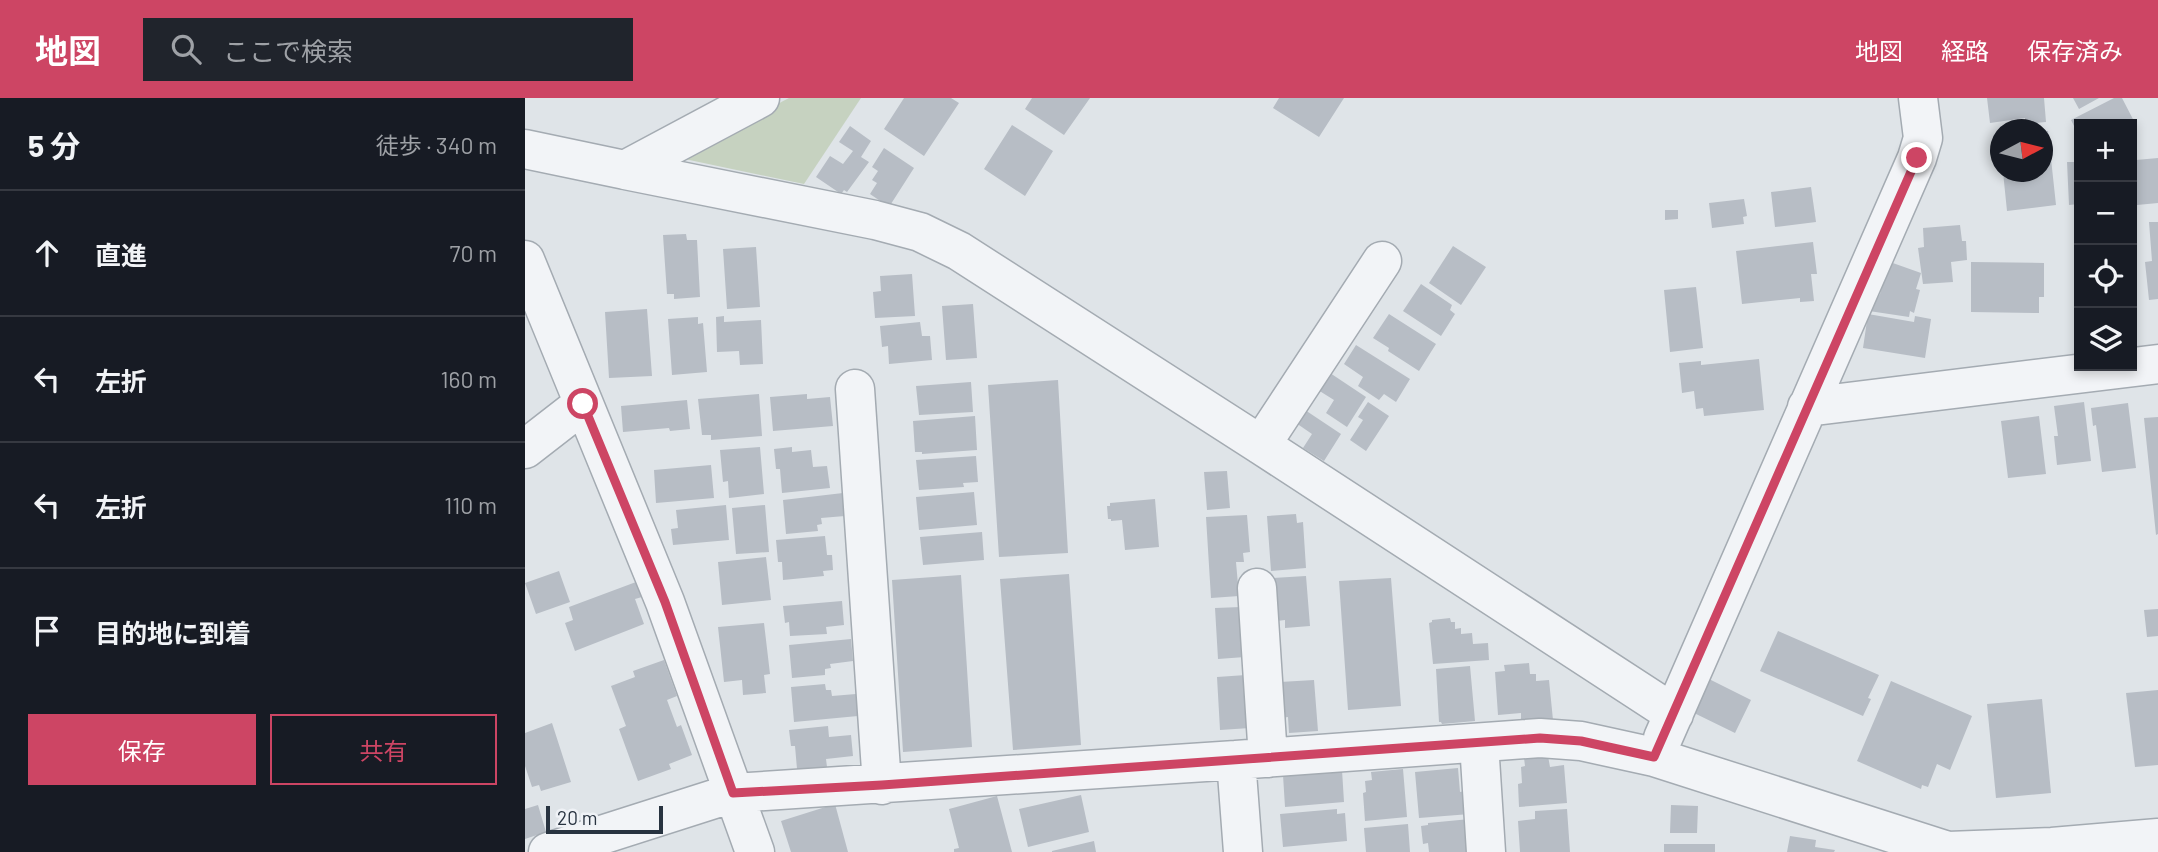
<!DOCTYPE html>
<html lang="ja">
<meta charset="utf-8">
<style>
body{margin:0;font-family:Barlow,"Noto Sans JP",sans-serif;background:#20242c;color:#f1f3f6}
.controls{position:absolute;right:21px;top:21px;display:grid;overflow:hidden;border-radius:0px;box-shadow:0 4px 10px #0003}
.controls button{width:63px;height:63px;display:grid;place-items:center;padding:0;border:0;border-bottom:2px solid #363941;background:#171b24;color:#f1f3f6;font:35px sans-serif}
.compass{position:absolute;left:1465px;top:21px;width:63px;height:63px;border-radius:50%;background:#171b24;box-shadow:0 4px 10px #0003;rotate:83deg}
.scale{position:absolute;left:21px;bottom:18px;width:117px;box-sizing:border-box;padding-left:7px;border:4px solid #283340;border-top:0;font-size:19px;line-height:24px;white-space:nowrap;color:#283340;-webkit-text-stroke:5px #eff2f6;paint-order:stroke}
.stop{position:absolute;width:21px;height:21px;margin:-16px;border:5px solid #cd4564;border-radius:50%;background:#fff}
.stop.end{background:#cd4564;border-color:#fff;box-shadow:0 2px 7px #0008}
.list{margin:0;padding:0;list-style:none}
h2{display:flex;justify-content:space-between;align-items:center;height:91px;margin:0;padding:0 28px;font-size:30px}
h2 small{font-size:23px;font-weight:400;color:#9ea1a6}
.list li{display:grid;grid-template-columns:46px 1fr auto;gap:21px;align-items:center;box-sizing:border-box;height:126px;padding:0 28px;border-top:2px solid #363941}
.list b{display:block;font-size:26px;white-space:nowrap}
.list em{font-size:23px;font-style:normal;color:#9ea1a6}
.actions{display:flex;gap:14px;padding:21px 28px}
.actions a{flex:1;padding:16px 0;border:2px solid #cd4564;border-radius:0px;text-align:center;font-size:24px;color:#cd4564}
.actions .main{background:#cd4564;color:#fff}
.icon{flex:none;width:38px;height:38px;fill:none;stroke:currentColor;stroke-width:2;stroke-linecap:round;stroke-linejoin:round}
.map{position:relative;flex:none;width:1633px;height:754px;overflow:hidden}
header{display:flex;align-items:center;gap:42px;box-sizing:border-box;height:98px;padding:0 35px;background:#cd4564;color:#fff}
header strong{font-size:33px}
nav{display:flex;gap:38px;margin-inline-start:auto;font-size:24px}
.search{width:490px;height:63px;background:#20242c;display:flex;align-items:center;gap:18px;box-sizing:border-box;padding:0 24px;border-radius:0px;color:#9ea1a6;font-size:26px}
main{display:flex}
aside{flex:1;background:#171b24}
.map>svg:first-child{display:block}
.green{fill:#c6d2c0}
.building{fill:#b7bdc5}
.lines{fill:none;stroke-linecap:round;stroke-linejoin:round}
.minor-casing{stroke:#a4abb2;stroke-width:41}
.minor{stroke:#f2f4f7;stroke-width:38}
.route{stroke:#cd4564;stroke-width:9}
</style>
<header>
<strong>地図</strong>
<div class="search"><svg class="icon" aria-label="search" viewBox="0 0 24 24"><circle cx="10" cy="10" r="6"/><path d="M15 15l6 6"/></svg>ここで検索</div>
<nav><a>地図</a><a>経路</a><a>保存済み</a></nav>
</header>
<main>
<aside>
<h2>5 分<small>徒歩 · 340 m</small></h2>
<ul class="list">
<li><svg class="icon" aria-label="ahead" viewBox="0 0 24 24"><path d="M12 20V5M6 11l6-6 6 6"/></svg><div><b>直進</b></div><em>70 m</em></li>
<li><svg class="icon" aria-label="left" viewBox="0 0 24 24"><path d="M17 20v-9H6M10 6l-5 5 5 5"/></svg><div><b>左折</b></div><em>160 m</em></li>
<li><svg class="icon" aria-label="left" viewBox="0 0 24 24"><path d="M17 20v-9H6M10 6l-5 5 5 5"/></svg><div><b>左折</b></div><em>110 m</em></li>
<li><svg class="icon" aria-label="arrive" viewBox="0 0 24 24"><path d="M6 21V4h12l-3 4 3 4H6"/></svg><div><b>目的地に到着</b></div></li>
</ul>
<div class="actions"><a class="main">保存</a><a>共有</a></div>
</aside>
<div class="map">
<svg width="1633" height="754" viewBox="0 0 1633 754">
<rect width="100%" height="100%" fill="#dfe4e8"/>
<path class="green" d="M 264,0 L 336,0 L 279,86 L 150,59 Z"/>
<path class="building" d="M 379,0 L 426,0 L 434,5 L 399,58 L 359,31 Z
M 507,0 L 565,0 L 539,37 L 500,11 Z
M 754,0 L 819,0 L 794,39 L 748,10 Z
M 1462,0 L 1519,0 L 1521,24 L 1500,26 L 1500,20 L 1465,25 Z
M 1548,0 L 1574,0 L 1554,11 Z
M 1589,0 L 1597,0 L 1612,29 L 1607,32 L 1607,26 L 1554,26 L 1554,38 L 1546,22 Z
M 487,27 L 528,53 L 500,98 L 459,71 Z
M 325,28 L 346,43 L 336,59 L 344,64 L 322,94 L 319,92 L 316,96 L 291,79 L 305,58 L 318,66 L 328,53 L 314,44 Z
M 1518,33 L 1523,33 L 1531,107 L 1482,113 L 1478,74 L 1518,74 Z
M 359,50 L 389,70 L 364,109 L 345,96 L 352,85 L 347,82 L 353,73 L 347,69 Z
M 1633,60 L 1633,105 L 1612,107 L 1612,104 L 1609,105 L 1607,66 L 1611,65 L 1611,62 Z
M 1542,64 L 1554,64 L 1554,106 L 1544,107 Z
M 1286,89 L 1291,124 L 1250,129 L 1246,94 Z
M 1219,101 L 1222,118 L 1218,119 L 1219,126 L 1187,130 L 1184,105 Z
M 1140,112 L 1153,112 L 1153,121 L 1140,122 Z
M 1624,124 L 1633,124 L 1633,201 L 1624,202 L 1620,164 L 1627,163 Z
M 1435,127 L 1437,143 L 1441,143 L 1442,162 L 1426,164 L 1428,184 L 1398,186 L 1393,150 L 1399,149 L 1398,130 Z
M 161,136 L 162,142 L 172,142 L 175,199 L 149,201 L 149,196 L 142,196 L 138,137 Z
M 1288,144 L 1292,176 L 1286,176 L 1289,203 L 1275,204 L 1275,200 L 1217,206 L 1211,153 Z
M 928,148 L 961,169 L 936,207 L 904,185 Z
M 231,149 L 235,209 L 202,211 L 198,151 Z
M 1365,164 L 1396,175 L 1391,191 L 1395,192 L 1389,215 L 1385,213 L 1384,219 L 1344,213 L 1355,196 Z
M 1446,164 L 1519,165 L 1519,199 L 1514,199 L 1514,215 L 1446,214 Z
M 387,176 L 390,218 L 350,220 L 348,194 L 356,193 L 355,178 Z
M 896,186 L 927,207 L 925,212 L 930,216 L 916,238 L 878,213 Z
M 1171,189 L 1178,250 L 1145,254 L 1139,192 Z
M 448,206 L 452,260 L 421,262 L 417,208 Z
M 122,211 L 127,278 L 84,280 L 80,214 Z
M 864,216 L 911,246 L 894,273 L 863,253 L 864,250 L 848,240 Z
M 1343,216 L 1389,224 L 1390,218 L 1406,221 L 1400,260 L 1338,250 Z
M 199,218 L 199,224 L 236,222 L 238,266 L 215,267 L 214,253 L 192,254 L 191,219 Z
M 173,219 L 173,226 L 178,225 L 182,274 L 147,277 L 143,221 Z
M 395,224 L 397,238 L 405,238 L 407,262 L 364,266 L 363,248 L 357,249 L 355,228 Z
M 831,247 L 885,281 L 871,304 L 859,296 L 854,302 L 833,288 L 838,279 L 819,266 Z
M 1234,261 L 1239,312 L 1179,318 L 1178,310 L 1171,311 L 1169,293 L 1157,295 L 1154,265 L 1176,263 L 1176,267 Z
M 805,275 L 841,299 L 822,329 L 801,315 L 809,302 L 793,292 Z
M 533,282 L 543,455 L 474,459 L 463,287 Z
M 446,284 L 448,314 L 394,317 L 391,288 Z
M 234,296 L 237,338 L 186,342 L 186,337 L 177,337 L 173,301 Z
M 282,296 L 282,301 L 305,299 L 308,328 L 248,333 L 245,299 Z
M 162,302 L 165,331 L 145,333 L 144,330 L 98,334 L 96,308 Z
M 843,304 L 864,318 L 841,353 L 825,342 L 838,322 L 833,319 Z
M 1559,304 L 1566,363 L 1532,367 L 1529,338 L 1533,338 L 1529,308 Z
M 1603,305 L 1611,370 L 1577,374 L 1571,327 L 1568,328 L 1566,310 Z
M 780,312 L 816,336 L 799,363 L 778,350 L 787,336 L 771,325 Z
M 450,318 L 452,352 L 397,356 L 397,354 L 390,354 L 388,323 Z
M 1514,318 L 1521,376 L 1483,380 L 1476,323 Z
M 1633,319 L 1633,436 L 1631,437 L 1619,320 Z
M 235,349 L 239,396 L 204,400 L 203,383 L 198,384 L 195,352 Z
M 267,349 L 267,354 L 286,352 L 288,369 L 302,368 L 305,390 L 257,395 L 255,371 L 251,371 L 249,351 Z
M 451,358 L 453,384 L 438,385 L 439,389 L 394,392 L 391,362 Z
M 186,367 L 189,400 L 131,405 L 129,372 Z
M 702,373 L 705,410 L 682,412 L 679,374 Z
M 449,394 L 452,427 L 394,432 L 391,399 Z
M 318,395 L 320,418 L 296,420 L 297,426 L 292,427 L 293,433 L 261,436 L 258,402 Z
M 630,401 L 634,449 L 600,452 L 597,422 L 586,423 L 586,421 L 583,421 L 582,408 L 585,408 L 585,405 Z
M 201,407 L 204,442 L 148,447 L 146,431 L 153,430 L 151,412 Z
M 240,407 L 244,454 L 211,456 L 207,410 Z
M 771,416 L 772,425 L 778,424 L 781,470 L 746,473 L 742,418 Z
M 722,417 L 725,454 L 718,455 L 719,464 L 711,464 L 714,498 L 686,500 L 681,419 Z
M 457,434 L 459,462 L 398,467 L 395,439 Z
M 300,438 L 302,457 L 307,457 L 308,472 L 298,473 L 299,478 L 258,482 L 257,464 L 253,464 L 251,442 Z
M 241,459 L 246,502 L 197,507 L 193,464 Z
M 34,473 L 45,504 L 11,516 L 0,485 Z
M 544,476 L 556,647 L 488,652 L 475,481 Z
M 436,477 L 447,649 L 378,654 L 367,482 Z
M 781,478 L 785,528 L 760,530 L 760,522 L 752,523 L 748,480 Z
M 866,480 L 876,608 L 823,612 L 814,483 Z
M 111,484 L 117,499 L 110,501 L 119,526 L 50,553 L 40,525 L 48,522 L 44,509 Z
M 317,503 L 319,527 L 301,529 L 302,536 L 265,538 L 264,524 L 260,525 L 258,508 Z
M 716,509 L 720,559 L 693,561 L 690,510 Z
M 1633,511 L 1633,538 L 1622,539 L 1619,512 Z
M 925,520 L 926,524 L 930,524 L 930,531 L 936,530 L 936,536 L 947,535 L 948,546 L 963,545 L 964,562 L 908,566 L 904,525 L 907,524 L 907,522 Z
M 239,525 L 245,576 L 239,577 L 241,595 L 218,597 L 217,582 L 199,584 L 193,529 Z
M 1253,533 L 1354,577 L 1343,600 L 1346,601 L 1338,618 L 1235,573 Z
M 326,541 L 328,563 L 305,566 L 306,570 L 300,571 L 300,577 L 267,580 L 264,547 Z
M 139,562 L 152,598 L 142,602 L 152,629 L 156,627 L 167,657 L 144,666 L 146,671 L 113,683 L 94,631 L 101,628 L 86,588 L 110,579 L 108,573 Z
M 1004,565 L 1005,576 L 1011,576 L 1011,583 L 1024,582 L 1028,622 L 996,625 L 996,615 L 973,617 L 970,574 L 980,573 L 979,567 Z
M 945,568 L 950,623 L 917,626 L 916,624 L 914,624 L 911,571 Z
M 721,577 L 725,630 L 695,632 L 692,579 Z
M 1184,581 L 1226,602 L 1210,635 L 1167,614 Z
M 789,582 L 793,633 L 764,635 L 763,619 L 757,620 L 755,584 Z
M 1366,583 L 1447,618 L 1425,672 L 1412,666 L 1403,689 L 1397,687 L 1396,691 L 1332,663 Z
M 300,586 L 301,592 L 306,592 L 307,598 L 331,596 L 333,618 L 269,624 L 266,589 Z
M 1633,592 L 1633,667 L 1610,669 L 1601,595 Z
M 1517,601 L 1526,695 L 1471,700 L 1462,606 Z
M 27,625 L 46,684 L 16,693 L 14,687 L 7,689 L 0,668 L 0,635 Z
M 303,628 L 304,639 L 326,637 L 328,658 L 301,661 L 302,669 L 272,671 L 270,648 L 266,648 L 264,632 Z
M 1023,658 L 1025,669 L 1039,667 L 1042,705 L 994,709 L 993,686 L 997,685 L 996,669 L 1000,668 L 999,660 Z
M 933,670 L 935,694 L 944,692 L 945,716 L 894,720 L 890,674 Z
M 878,671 L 882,719 L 840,723 L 838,695 L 841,694 L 840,683 L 847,682 L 846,674 Z
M 817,672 L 819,704 L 760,709 L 758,677 Z
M 556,697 L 564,734 L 503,749 L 494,711 Z
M 472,698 L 487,754 L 429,754 L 429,751 L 434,750 L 424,711 Z
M 310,706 L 323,754 L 266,754 L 256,723 Z
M 13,707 L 21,734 L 0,741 L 0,711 Z
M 1146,707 L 1173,708 L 1172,735 L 1145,735 Z
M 812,711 L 812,716 L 820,715 L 822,743 L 758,749 L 755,716 Z
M 1042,711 L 1045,754 L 995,754 L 993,723 L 1010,721 L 1010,713 Z
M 945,721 L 947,754 L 904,754 L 903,745 L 898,746 L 896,728 L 903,727 L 903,725 Z
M 883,726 L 885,754 L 841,754 L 839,730 Z
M 1265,738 L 1291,742 L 1290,749 L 1310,752 L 1309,754 L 1262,754 Z
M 569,743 L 571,754 L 527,754 L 527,753 Z
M 1139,746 L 1190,746 L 1190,754 L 1139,754 Z"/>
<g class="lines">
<defs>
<path id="minor" d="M 0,51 L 100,72 L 235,0
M 100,72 L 350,122 L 395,134 L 434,153 L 736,347 L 1149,616
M 0,162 L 140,504 L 230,754
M 330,291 L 357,687
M 1282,309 L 1633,266
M 736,347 L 857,163
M 0,351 L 58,306
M 732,490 L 743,660
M 1138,640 L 1392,60 L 1398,40 L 1393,0
M 954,645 L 961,754
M 711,662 L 718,754
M 23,754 L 208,695 L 711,662 L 1015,640 L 1056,643 L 1129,659 L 1423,753 L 1527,749 L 1633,740"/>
</defs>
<use href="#minor" class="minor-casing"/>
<use href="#minor" class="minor"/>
</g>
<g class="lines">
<path class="route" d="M 58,306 L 140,504 L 208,695 L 357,687 L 1015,640 L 1056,643 L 1129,659 L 1392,60"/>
</g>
</svg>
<div class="controls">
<button>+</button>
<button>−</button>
<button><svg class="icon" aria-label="locate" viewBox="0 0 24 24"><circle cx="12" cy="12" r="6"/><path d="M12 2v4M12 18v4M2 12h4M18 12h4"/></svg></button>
<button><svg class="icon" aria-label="layers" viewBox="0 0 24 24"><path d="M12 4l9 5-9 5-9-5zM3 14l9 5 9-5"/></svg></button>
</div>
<svg class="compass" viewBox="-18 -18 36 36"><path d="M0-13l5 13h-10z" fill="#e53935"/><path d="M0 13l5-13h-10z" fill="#9ea1a6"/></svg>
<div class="scale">20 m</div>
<div class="stop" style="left:58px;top:306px"></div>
<div class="stop end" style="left:1392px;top:60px"></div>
</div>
</main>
